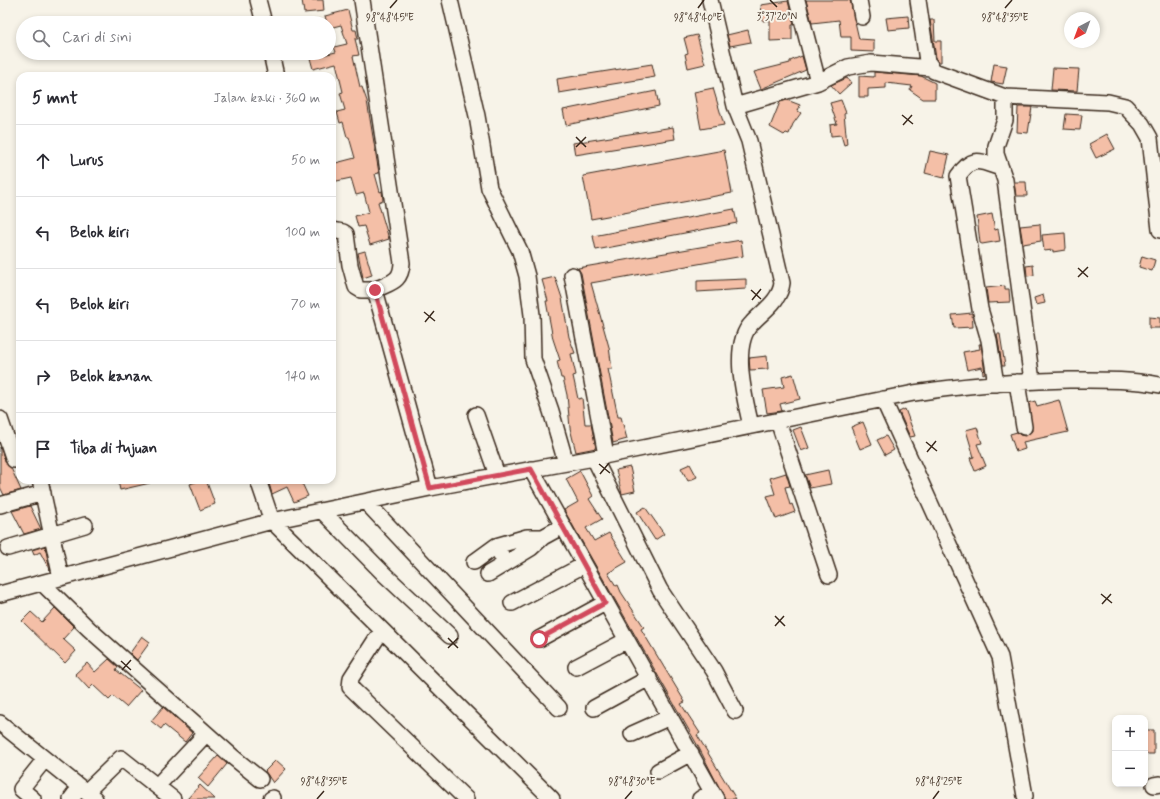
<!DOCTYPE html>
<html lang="id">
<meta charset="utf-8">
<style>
body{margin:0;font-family:Mynerve,sans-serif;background:#f2f2f3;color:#2b2b33}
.controls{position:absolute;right:12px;bottom:12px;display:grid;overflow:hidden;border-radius:8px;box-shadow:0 2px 6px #0003}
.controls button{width:36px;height:36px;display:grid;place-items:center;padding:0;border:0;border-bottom:1px solid #e1e1e2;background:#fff;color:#2b2b33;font:20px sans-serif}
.compass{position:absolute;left:1064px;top:12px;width:36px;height:36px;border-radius:50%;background:#fff;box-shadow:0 2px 6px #0003;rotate:221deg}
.stop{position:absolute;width:12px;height:12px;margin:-9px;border:3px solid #d1495b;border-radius:50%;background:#fff}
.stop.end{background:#d1495b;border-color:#fff;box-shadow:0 1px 4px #0008}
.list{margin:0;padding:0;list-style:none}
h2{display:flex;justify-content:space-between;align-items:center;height:52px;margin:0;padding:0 16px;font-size:17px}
h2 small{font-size:13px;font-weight:400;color:#7c7c81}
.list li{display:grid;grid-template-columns:26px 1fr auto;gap:12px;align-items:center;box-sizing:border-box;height:72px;padding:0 16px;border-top:1px solid #e1e1e2}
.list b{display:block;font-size:15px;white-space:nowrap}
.list em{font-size:13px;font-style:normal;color:#7c7c81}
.icon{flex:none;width:22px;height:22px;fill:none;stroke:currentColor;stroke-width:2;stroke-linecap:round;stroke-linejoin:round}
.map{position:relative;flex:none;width:1160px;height:799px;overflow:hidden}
.search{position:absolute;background:#fff;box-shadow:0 2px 6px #0003;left:16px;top:16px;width:320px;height:44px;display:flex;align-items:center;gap:10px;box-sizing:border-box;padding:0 14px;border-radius:22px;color:#7c7c81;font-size:15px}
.panel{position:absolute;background:#fff;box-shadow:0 2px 6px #0003;left:16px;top:72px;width:320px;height:412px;border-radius:12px}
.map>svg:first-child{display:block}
.building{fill:#f4bfa7;stroke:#3b2a1e}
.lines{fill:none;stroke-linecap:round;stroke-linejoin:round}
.minor-casing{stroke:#3b2a1e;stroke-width:18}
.minor{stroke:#f7f3e8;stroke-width:15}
.route{stroke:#d1495b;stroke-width:5}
.ticks{fill:none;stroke:#3b2a1e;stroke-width:1.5}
.ticks-label{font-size:10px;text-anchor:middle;fill:#3b2a1e;stroke:#f7f3e8;stroke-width:4;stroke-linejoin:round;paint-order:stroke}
</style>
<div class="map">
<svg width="1160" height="799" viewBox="0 0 1160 799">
<rect width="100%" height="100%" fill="#f7f3e8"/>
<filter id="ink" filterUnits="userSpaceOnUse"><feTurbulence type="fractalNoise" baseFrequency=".025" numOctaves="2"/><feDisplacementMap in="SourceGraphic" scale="8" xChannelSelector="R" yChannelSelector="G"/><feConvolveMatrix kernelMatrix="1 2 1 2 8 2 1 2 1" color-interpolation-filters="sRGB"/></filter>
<g filter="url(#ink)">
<path class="building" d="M 302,0 L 323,0 L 324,11 L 304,13 Z
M 806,0 L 850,0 L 859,39 L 874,40 L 874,52 L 851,51 L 851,37 L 841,37 L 839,20 L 812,23 Z
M 788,1 L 794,25 L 792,25 L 792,40 L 770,41 L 770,20 L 763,21 L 761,5 Z
M 348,10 L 353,30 L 356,30 L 358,39 L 355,39 L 359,55 L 353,56 L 360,87 L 362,87 L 367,101 L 379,173 L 375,174 L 380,192 L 382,191 L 383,200 L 378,202 L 389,239 L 370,245 L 364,226 L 358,227 L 355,216 L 369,212 L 364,193 L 356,195 L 351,178 L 332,182 L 332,164 L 355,158 L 349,137 L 347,137 L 343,122 L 340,123 L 337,112 L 345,110 L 340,93 L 343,92 L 336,63 L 313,69 L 310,58 L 336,52 L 334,47 L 347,44 L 341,25 L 329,28 L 329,23 L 327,23 L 325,16 Z
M 908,16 L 909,28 L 888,30 L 886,18 Z
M 930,20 L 934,20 L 935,41 L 941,41 L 941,62 L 938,62 L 936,58 Z
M 748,30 L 751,42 L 730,46 L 727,35 Z
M 697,35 L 705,64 L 688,68 L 685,54 L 688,53 L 684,38 Z
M 802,56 L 806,70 L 761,89 L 754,72 L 790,63 L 790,61 Z
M 652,64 L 655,77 L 559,93 L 557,79 Z
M 994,64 L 1007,66 L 1003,84 L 991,82 Z
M 1053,68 L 1079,69 L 1077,91 L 1051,90 Z
M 874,72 L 921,76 L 935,83 L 935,99 L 923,99 L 910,90 L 912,86 L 886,83 L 886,88 L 868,89 L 868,97 L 859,97 L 859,76 L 874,77 Z
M 847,78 L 851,83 L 839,94 L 831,85 Z
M 713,88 L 724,125 L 701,129 L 694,92 Z
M 656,91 L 659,106 L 566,125 L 563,110 Z
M 787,100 L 800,105 L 798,111 L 801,113 L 793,124 L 789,134 L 786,133 L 784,135 L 770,127 L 780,102 Z
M 841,100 L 846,113 L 844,114 L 847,144 L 844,145 L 841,135 L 831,136 L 830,125 L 837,124 L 830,103 Z
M 1018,107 L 1032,107 L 1028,133 L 1017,132 Z
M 1066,114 L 1082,115 L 1080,130 L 1064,129 Z
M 673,127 L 675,139 L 575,155 L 573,143 Z
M 1107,134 L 1115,149 L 1096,158 L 1089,144 Z
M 724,150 L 732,193 L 591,219 L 583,176 Z
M 930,151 L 949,155 L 944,178 L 925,173 Z
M 1014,182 L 1026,182 L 1027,196 L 1016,196 Z
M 734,209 L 737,223 L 596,250 L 593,236 Z
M 992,214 L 995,230 L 998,229 L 1000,241 L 982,244 L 980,243 L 977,217 Z
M 1040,224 L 1041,241 L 1023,244 L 1020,226 Z
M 1065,233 L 1066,248 L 1065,250 L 1053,252 L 1053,250 L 1044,251 L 1042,235 Z
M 741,240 L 743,256 L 591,283 L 609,347 L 612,369 L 608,369 L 618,417 L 621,417 L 627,439 L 613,443 L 581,273 L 578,268 Z
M 365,251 L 372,275 L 363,278 L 358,253 Z
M 1142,256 L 1155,260 L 1152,271 L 1139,267 Z
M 1033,265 L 1034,275 L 1027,276 L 1026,266 Z
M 555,277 L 562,298 L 569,337 L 575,353 L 571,354 L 576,375 L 573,376 L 578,399 L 582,398 L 585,424 L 591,424 L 596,448 L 576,452 L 570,428 L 567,395 L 563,378 L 561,378 L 557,361 L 560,360 L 553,339 L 546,301 L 548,301 L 542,280 Z
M 746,279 L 746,289 L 697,292 L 697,281 Z
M 1005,286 L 1005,289 L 1009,289 L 1010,302 L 988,303 L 986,288 Z
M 1043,295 L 1045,303 L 1036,305 L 1034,298 Z
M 972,313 L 973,327 L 954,328 L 952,315 Z
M 1149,317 L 1160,318 L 1160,328 L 1149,328 Z
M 997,334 L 1000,334 L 1005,366 L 1002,366 Z
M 979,344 L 981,344 L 985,373 L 983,374 L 982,367 L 967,370 L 963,352 L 980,349 Z
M 767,356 L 768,369 L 750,370 L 749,358 Z
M 793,374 L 800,399 L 780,404 L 782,411 L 767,413 L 763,390 L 784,387 L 782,377 Z
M 1059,400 L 1068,432 L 1023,442 L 1025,449 L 1016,452 L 1010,434 L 1017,432 L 1020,435 L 1025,436 L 1032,431 L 1029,403 L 1035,401 L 1037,406 Z
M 905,409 L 915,436 L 910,437 L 899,412 Z
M 863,422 L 872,444 L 860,449 L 851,427 Z
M 801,427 L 809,448 L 801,451 L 793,430 Z
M 977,427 L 982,443 L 977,444 L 986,466 L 975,471 L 970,458 L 974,457 L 966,430 Z
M 886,436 L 894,450 L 885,455 L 877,440 Z
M 0,447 L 6,463 L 11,468 L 21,490 L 4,495 L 0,487 Z
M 690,464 L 697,477 L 688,481 L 681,468 Z
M 630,467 L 635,491 L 622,494 L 616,470 Z
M 828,470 L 831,484 L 810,488 L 805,475 Z
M 580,471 L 593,496 L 589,499 L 602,519 L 586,528 L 594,541 L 609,533 L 627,562 L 608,573 L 616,586 L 618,585 L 621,592 L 644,627 L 641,629 L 685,702 L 681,704 L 700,733 L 697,735 L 736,799 L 725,799 L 699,748 L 564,510 L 578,502 L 566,479 Z
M 786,473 L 790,486 L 785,487 L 790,505 L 792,504 L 795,512 L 776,519 L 767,496 L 775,494 L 770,478 Z
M 123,480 L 150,480 L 150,483 L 120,490 L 118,481 Z
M 201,480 L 206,480 L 215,504 L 200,510 L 190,484 Z
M 268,480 L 304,480 L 301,481 L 308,496 L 294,502 L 287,487 L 272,494 Z
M 30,506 L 41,529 L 24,534 L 12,511 Z
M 645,507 L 664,534 L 655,540 L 637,512 Z
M 45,546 L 50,571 L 40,552 L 34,555 L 32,550 Z
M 55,608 L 74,627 L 63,639 L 76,651 L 65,663 L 22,621 L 31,612 L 42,622 Z
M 142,636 L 150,642 L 137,660 L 130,653 Z
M 109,659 L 118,667 L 116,670 L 141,690 L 126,707 L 113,696 L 109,700 L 93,685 L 89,689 L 75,674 L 87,663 L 95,672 Z
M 163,707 L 192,733 L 185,742 L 164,725 L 161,729 L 151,721 Z
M 1145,730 L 1154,730 L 1154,754 L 1145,754 Z
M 218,756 L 227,764 L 208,787 L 198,778 Z
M 276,760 L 286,769 L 273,783 L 265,771 Z
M 200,785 L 215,799 L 187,799 Z"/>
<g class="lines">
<defs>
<path id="minor" d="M 258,0 L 264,23
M 362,0 L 402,263 C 401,283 390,282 375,290 L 430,488
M 450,0 L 477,116 L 489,188 L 520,251 L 527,276 L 532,315 L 533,359 L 551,411 L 566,463
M 710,0 L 735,106 L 749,141 L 782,283 C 780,301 763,311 752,323 C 730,345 745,399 751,426
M 797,0 L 818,82
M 859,0 L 862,17
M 918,0 L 927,61 L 934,71 L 1005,97 L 1108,102 L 1125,106 L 1142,124 L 1150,138 L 1160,230
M 271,53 L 276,76
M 1005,97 L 1005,120 L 996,146 L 996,154 L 1005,180 L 1032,381
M 735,106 L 818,82 L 848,67 L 871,63 L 931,68
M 332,230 L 343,232 L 346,234 L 350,265 L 356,287 L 361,290 L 375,290
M 572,275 L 606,455
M 1017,382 L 1024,427
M 996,384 L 989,340 L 980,309 L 958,176 C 973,155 979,161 1001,168
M 883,399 L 1000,657 L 1025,796
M 476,415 L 497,475
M 0,419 L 14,460 L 20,459
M 778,421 L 829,575
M 594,458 L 660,590 L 714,671 L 735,711
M 531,469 L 716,799
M 40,480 L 61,578
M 258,480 L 272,521 L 382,630 L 351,678 L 350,687 L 466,799
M 366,502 L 559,708
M 0,505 L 43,493
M 322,511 L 384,574 L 450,636
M 8,548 L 85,525
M 474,562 L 496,546
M 505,562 L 496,546 L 527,537 L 543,537
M 488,574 L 531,548 L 543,537 L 563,526
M 42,583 L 89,629 L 234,758 L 260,779
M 0,594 L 272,521 L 430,488 L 594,458 L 914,393 C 966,385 1017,381 1069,380 C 1099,380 1130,379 1160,385
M 512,603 L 584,565
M 382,630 L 552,799
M 539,639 L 605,603
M 576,667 L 627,640
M 594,708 L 649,678
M 0,723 L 86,792
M 632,734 L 670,717
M 658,771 L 691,753
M 1154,785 L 1160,784
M 157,786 L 203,737
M 33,799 L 21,789 L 45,759
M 71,799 L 80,787
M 95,799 L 86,792 L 121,758 L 173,799
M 271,799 L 273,798
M 700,799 L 712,792"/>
</defs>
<use href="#minor" class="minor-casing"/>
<use href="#minor" class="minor"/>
</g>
</g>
<g class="lines" filter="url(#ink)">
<path class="route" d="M 375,290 L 430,488 L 531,469 L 605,603 L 539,639"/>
</g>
<path class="ticks" d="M 770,0 L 777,7M 390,8 L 397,0M 698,8 L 704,0M 1005,8 L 1012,0M 902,115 L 913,124M 903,125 L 912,115M 576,137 L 586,147M 576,147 L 586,137M 1078,268 L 1088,277M 1078,277 L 1088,267M 751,290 L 761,299M 752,300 L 761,289M 424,312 L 435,321M 425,322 L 434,311M 926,442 L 937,451M 927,452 L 936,441M 599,464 L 610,473M 600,474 L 609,463M 1101,594 L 1112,603M 1102,604 L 1111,594M 775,616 L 785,626M 775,626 L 784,616M 448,638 L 458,648M 448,648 L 458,638M 121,661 L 131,670M 122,670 L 131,660M 317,799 L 324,791M 625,799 L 632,791M 933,799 L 939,791"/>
<g class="ticks-label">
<text x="777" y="20">3°37'20"N</text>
<text x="390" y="21">98°48'45"E</text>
<text x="698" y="21">98°48'40"E</text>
<text x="1005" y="21">98°48'35"E</text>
<text x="324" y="785">98°48'35"E</text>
<text x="632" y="785">98°48'30"E</text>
<text x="939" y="785">98°48'25"E</text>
</g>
</svg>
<div class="controls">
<button>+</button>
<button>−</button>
</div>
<svg class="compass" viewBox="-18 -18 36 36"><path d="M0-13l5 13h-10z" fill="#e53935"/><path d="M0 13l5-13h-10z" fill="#7c7c81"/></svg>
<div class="stop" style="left:539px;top:639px"></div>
<div class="stop end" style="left:375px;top:290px"></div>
<div class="search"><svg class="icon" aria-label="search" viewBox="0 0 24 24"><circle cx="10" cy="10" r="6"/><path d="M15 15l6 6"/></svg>Cari di sini</div>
<section class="panel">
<h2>5 mnt<small>Jalan kaki · 360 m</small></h2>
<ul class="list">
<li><svg class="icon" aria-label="ahead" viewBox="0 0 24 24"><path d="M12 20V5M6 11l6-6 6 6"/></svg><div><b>Lurus</b></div><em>50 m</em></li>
<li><svg class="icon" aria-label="left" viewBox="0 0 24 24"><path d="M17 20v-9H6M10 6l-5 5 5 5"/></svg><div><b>Belok kiri</b></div><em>100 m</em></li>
<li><svg class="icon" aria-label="left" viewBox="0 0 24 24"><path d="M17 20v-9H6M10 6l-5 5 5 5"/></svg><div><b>Belok kiri</b></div><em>70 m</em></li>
<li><svg class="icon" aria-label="right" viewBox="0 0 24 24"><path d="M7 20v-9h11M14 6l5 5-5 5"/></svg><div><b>Belok kanan</b></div><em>140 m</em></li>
<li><svg class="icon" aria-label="arrive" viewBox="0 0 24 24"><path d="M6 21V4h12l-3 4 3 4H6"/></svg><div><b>Tiba di tujuan</b></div></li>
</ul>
</section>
</div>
